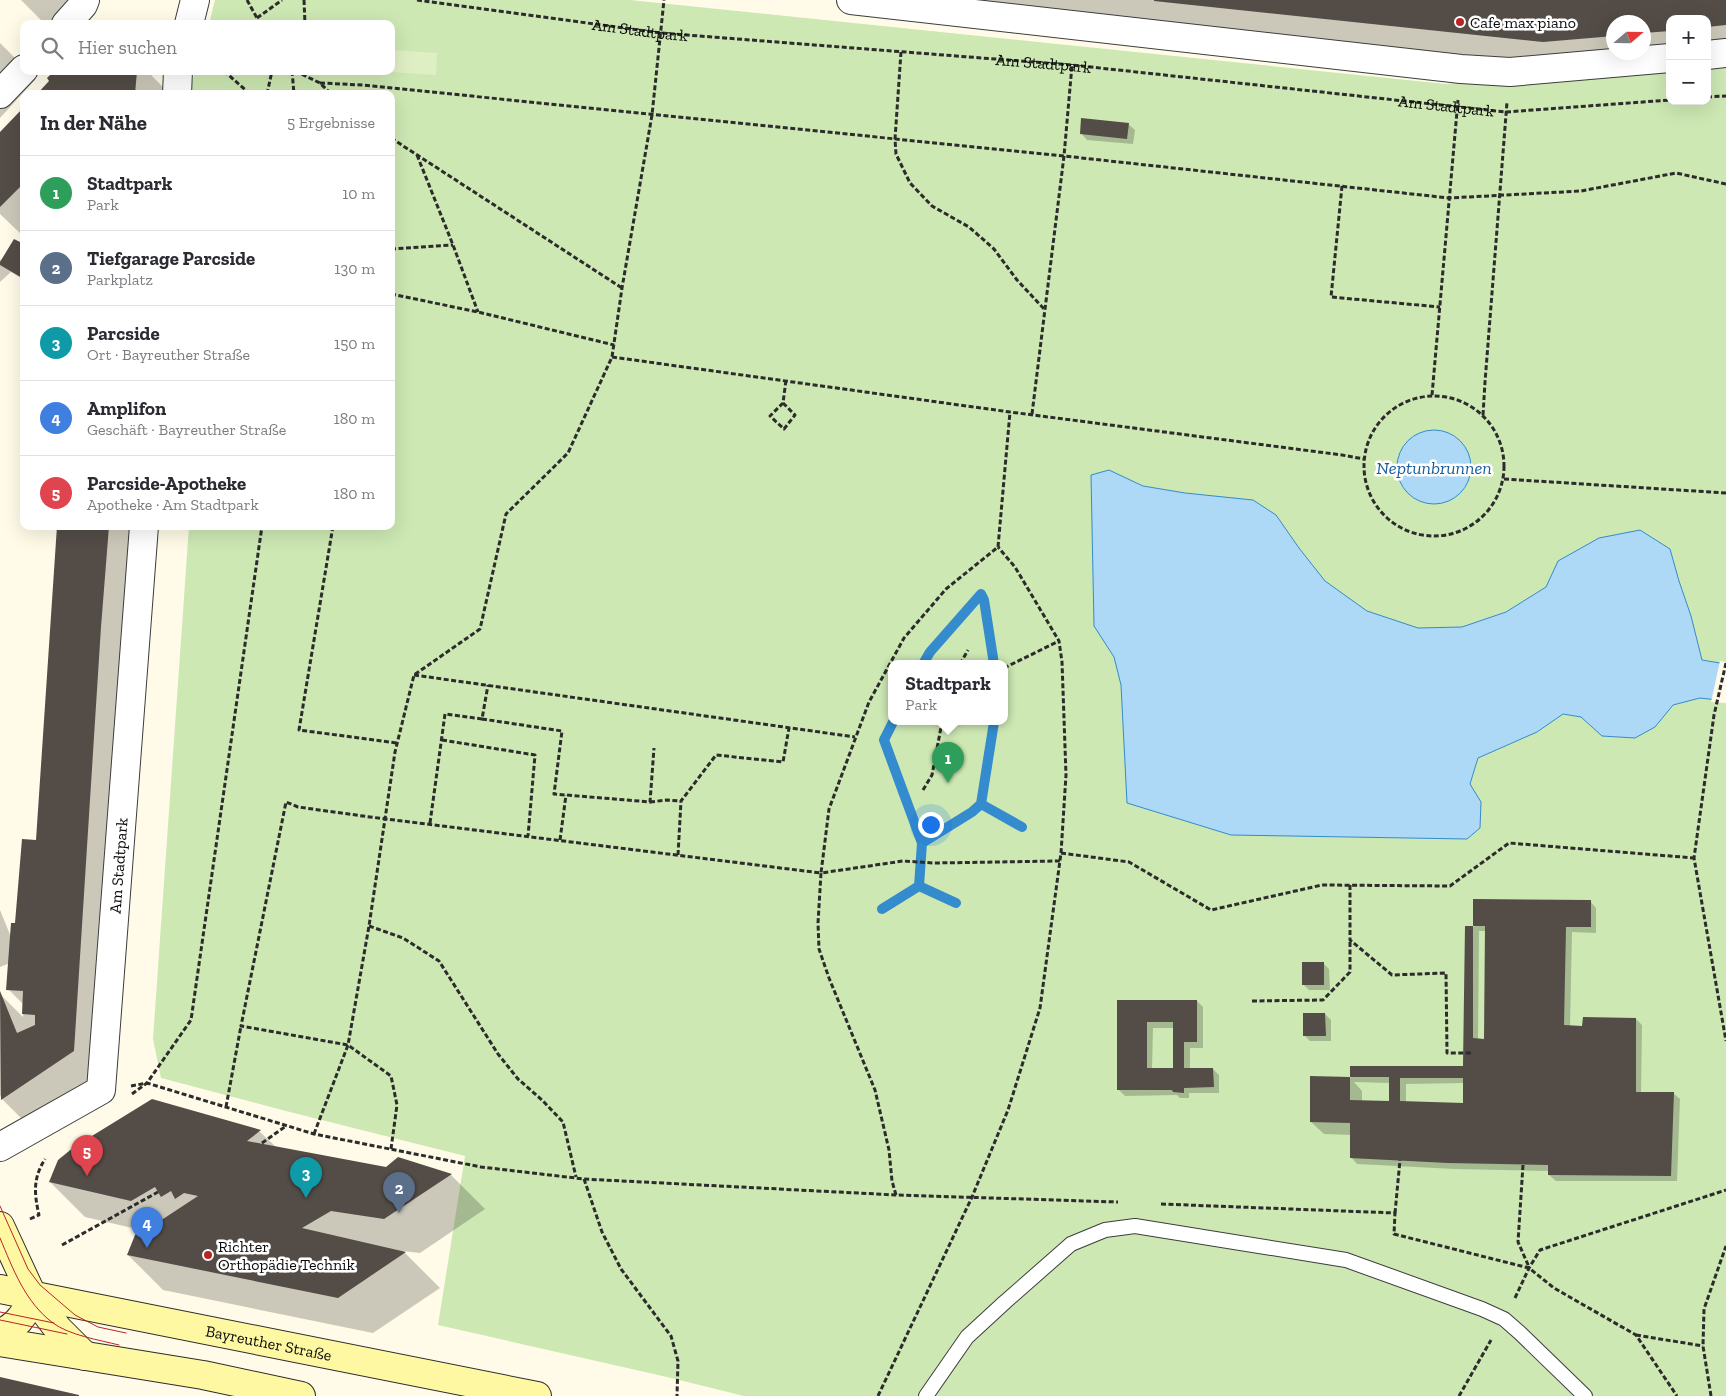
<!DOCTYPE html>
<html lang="de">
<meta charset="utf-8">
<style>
body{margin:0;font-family:"Zilla Slab",serif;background:#f7f7f7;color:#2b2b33}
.controls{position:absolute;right:15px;top:15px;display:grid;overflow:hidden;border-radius:10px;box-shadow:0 5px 20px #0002}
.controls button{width:45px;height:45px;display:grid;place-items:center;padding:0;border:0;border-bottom:1px solid #e1e1e2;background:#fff;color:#2b2b33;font:25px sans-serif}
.compass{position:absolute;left:1606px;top:15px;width:45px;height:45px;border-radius:50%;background:#fff;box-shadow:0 5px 20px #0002;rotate:70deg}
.you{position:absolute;left:930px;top:824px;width:18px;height:18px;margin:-12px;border:4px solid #fff;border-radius:50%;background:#1a73e8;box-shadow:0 0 0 8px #1a73e833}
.badge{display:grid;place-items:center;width:32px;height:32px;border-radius:50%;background:#ba2325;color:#fff;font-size:16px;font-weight:700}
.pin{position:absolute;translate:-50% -41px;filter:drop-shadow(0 1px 2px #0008)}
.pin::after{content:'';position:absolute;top:26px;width:18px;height:15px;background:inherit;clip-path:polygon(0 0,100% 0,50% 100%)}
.popup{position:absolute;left:888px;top:660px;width:120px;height:65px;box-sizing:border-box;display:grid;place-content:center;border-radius:10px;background:#fff;filter:drop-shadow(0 1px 4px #0005);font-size:16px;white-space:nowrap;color:#7c7c81}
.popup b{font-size:19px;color:#2b2b33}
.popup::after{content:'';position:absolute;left:50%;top:100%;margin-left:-10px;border:10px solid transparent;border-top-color:#fff}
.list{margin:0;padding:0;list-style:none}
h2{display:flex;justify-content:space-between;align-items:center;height:65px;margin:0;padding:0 20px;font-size:21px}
h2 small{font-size:16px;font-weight:400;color:#7c7c81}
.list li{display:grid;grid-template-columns:32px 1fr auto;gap:15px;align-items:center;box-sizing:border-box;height:75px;padding:0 20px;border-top:1px solid #e1e1e2}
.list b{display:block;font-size:19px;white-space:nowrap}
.list p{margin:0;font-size:16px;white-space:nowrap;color:#7c7c81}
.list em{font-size:16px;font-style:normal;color:#7c7c81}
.icon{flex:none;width:28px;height:28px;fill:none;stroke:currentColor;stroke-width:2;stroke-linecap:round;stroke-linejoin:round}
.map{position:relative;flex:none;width:1726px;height:1396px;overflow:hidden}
.search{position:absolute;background:#fff;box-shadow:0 5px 20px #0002;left:20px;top:20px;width:375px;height:55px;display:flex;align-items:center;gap:12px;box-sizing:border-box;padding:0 18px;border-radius:10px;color:#7c7c81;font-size:19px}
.panel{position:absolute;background:#fff;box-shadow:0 5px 20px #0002;left:20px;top:90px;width:375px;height:440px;border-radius:10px}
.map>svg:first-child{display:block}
.green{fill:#cde8b3;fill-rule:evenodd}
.pitch{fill:#dfefc4}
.water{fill:#add8f6;stroke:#348bcd}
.pier{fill:#fffbe8}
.shadow{fill:#0003;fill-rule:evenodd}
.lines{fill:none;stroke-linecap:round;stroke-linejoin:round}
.stream{stroke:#348bcd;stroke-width:10}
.building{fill:#534c47;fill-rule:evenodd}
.lane-casing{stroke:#3d3d3d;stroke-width:16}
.street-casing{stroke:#3d3d3d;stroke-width:30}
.secondary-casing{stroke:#2c2c2c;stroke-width:30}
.path{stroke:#2c2c2c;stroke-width:3;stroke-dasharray:5 2.5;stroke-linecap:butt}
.lane{stroke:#fff;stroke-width:14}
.street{stroke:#fff;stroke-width:28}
.secondary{stroke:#fff8a3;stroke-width:28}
.tram{stroke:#ba2325;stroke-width:1}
.poi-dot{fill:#ba2325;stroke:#fff;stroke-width:2}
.labels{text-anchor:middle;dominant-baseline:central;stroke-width:5;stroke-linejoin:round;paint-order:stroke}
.poi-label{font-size:16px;fill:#0a0a0a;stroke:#fff;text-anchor:start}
.street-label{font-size:16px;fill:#0a0a0a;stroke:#fff}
.water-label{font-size:18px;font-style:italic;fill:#155c9b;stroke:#fff}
</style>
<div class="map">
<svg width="1726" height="1396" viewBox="0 0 1726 1396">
<rect width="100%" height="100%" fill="#fffbe8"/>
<path class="green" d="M 215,0 L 630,0 L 1446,84 L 1670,65 L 1670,101 L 1707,101 L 1707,61 L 1726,60 L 1726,1396 L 744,1396 L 667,1377 L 438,1325 L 465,1156 L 286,1111 L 161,1078 L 153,1039 L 189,526 L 391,526 L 391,94 L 191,94 L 192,83 L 195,71 L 391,71 L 391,24 L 209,24 ZM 892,664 L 1004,664 L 1004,722 L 892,722 Z"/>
<path class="pitch" d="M 391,50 L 437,53 L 436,75 L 377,71 L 391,71 Z"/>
<path class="water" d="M1397 467a37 37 0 1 1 74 0a37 37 0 1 1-74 0Z
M 1109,470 L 1143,486 L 1185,493 L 1253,500 L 1276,515 L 1299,548 L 1325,581 L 1367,611 L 1418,628 L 1462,627 L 1506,612 L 1546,587 L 1558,561 L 1599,538 L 1640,530 L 1670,549 L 1679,581 L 1691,616 L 1702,660 L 1726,664 L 1726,701 L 1700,698 L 1673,705 L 1655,727 L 1635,738 L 1602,736 L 1581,717 L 1563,714 L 1537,732 L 1478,758 L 1470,784 L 1481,802 L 1480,828 L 1467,839 L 1231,835 L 1127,803 L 1121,685 L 1114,657 L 1094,626 L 1091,475 Z"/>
<path class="pier" d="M 1720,661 L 1726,662 L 1726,703 L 1711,702 Z"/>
<path class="shadow" d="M 21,0 L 79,0 L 48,24 L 45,24 Z
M 930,0 L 1726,0 L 1726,63 L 1707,60 L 1707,19 L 1670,19 L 1670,57 L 1569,67 ZM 1614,22 L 1644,22 L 1644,52 L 1614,52 Z
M 0,43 L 36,79 L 0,118 Z
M 55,71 L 151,71 L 152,76 L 166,90 L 166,94 L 39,94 L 51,82 Z
M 24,109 L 24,237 L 0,214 L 0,133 Z
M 1128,124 L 1135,130 L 1133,144 L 1087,140 L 1081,133 Z
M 24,246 L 24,280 L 11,272 L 0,282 L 0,259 L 2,261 Z
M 58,526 L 145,526 L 108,1086 L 37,1134 L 2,1099 L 0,1095 L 0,994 L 23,1017 L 24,1005 L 8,989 L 10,963 L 0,967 L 0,910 L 11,937 L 19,925 L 37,841 Z
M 1475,900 L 1590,901 L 1596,908 L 1596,933 L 1572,932 L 1570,1027 L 1584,1028 L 1636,1019 L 1642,1025 L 1641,1094 L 1673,1093 L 1680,1099 L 1677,1181 L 1556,1181 L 1549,1175 L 1549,1171 L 1455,1169 L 1357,1164 L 1351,1157 L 1351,1135 L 1324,1134 L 1311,1122 L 1311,1078 L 1351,1078 L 1351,1067 L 1465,1067 L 1466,927 L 1474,927 ZM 1479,931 L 1486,931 L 1485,1040 L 1478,1040 ZM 1354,1082 L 1390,1083 L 1390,1102 L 1362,1102 L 1362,1091 ZM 1464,1083 L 1464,1104 L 1406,1103 L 1406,1084 Z
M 1323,963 L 1329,969 L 1330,990 L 1309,990 L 1303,984 Z
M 1119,1001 L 1197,1001 L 1203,1007 L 1203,1048 L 1190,1048 L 1190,1069 L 1213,1069 L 1219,1075 L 1219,1093 L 1189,1093 L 1189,1098 L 1180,1098 L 1177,1095 L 1125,1096 L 1119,1090 ZM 1153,1028 L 1174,1028 L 1174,1069 L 1152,1069 Z
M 1325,1014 L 1331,1020 L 1331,1041 L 1310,1041 L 1304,1035 Z
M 152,1100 L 260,1132 L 276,1147 L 387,1168 L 399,1159 L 451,1175 L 485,1209 L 420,1253 L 403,1251 L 440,1288 L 373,1333 L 163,1290 L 128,1255 L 141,1230 L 85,1217 L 50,1182 Z"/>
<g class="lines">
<path class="stream" d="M 923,664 L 930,652 L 981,594 L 984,600 L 994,664
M 893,722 L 884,740 L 922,843 L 919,886
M 981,804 L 1022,827
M 922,843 L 972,812 L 981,804 L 994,722
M 919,886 L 956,903
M 882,909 L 919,886"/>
</g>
<path class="building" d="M 1154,0 L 1726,0 L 1726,25 L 1707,27 L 1707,19 L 1670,19 L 1670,31 L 1644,33 L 1644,22 L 1614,22 L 1614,36 L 1543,42 L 1154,1 Z
M 54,71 L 137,71 L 135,94 L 37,94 L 49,81 L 47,78 Z
M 24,107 L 24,183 L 0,207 L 0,132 Z
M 1081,118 L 1129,123 L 1127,139 L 1080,134 Z
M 14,239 L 24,244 L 24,279 L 0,265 L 0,262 Z
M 57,526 L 109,526 L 101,627 L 74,1051 L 1,1100 L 0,991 L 17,1033 L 35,1025 L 35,1015 L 22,1014 L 23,991 L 6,990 L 11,923 L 15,923 L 22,839 L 36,840 Z
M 1473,899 L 1591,900 L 1591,927 L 1566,927 L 1564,1025 L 1582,1026 L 1583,1017 L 1636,1018 L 1636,1092 L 1674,1092 L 1671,1176 L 1548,1175 L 1548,1165 L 1448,1163 L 1350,1158 L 1350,1123 L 1310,1122 L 1310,1076 L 1350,1077 L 1350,1100 L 1389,1101 L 1389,1077 L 1350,1077 L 1350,1066 L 1463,1066 L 1465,926 L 1473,926 ZM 1473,926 L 1485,926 L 1484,1039 L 1473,1038 ZM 1400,1078 L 1463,1078 L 1463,1103 L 1400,1101 Z
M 1302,962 L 1324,962 L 1324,985 L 1302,985 Z
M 1117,1000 L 1197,1000 L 1197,1042 L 1184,1042 L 1184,1068 L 1213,1068 L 1214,1087 L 1184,1088 L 1184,1093 L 1173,1092 L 1172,1090 L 1117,1090 ZM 1147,1022 L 1173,1022 L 1173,1068 L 1147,1068 Z
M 1303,1013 L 1325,1013 L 1326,1036 L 1303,1036 Z
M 152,1099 L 261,1130 L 247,1141 L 386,1167 L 398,1157 L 452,1174 L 384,1219 L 331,1211 L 302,1228 L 406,1252 L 338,1298 L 127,1255 L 135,1235 L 144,1223 L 153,1218 L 163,1219 L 198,1196 L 184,1193 L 175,1199 L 171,1191 L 161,1197 L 155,1187 L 131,1201 L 49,1182 L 58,1160 L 74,1147 Z
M 0,1377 L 79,1395 L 79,1396 L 0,1396 Z"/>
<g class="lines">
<defs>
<path id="lane" d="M 926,1396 L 967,1337 L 1005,1302 L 1071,1244 L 1105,1230 L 1135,1226 L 1346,1260 L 1482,1309 L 1504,1319 L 1520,1333 L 1585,1396"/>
<g id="street">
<path d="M 851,0 L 1461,69 L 1510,72 L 1670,58"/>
<path d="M 66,24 L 83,5 L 85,0"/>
<path d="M 189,24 L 195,0"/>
<path d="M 1707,55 L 1726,53"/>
<path d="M 0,94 L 24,69"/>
<path d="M 177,94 L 178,71"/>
<path id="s2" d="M 0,1147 L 101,1090 L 144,526"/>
</g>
<g id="secondary">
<path d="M 0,1226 L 32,1295 L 58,1329 L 85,1356"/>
<path id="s3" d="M 0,1289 L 537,1396"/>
<path d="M 0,1333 C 17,1327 27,1312 32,1295"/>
<path d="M 0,1342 L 203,1375 L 301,1396"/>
</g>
</defs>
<use href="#lane" class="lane-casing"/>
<use href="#street" class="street-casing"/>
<use href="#secondary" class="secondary-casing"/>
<g class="path">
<path d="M 247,0 L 257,18 L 257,24"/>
<path d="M 304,0 L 305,24"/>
<path id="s1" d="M 417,0 L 661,33 L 1072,65 L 1506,112 L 1670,100"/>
<path d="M 257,18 L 282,0"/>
<path d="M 901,52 L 895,139 L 896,154 L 910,183 L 932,206 L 969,227 L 994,249 L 1017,280 L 1045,310"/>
<path d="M 224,71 L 250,94"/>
<path d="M 292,71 L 294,94"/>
<path d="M 295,71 L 320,83 L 331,94"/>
<path d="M 320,83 L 362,85 L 1064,156 L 1449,198 L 1581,191 L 1676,173 L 1726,184"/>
<path d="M 267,94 L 272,71"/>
<path d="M 1707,97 L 1726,96"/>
<path d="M 391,138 L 622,288"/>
<path d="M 417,155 L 453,245 L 478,312"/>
<path d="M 1342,186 L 1331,297 L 1440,307"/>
<path d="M 391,249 L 453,245"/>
<path d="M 391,294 L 478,312 L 614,345"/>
<path d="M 612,357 L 1010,412 L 1342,455 L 1364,459"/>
<path d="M 1432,395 L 1458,100"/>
<circle cx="1434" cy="466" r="70"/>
<path d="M 783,403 L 795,415 L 784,429 L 770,416 L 783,403 L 786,380"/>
<path d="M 1032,414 L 1064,156 L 1072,65"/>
<path d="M 1483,415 L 1485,382 L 1507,102"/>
<path d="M 1504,479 L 1726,493"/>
<path d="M 333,526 L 299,730 L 397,743"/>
<path d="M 1726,663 L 1714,715 L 1694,858 L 1726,1041"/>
<path d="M 960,664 L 968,650"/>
<path d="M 1004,668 L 1059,641"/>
<path d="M 414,675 L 855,737"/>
<path d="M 482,719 L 562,731 L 554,794 L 650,802 L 654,748"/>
<path d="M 442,740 L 535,755 L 528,836"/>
<path d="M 923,790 L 932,775 L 942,722"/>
<path d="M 650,802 L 667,800 L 681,801"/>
<path d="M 430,823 L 445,714 L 482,719 L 488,685"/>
<path d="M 560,840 L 566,795"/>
<path d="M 1061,853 L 1129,862 L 1211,910 L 1322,885 L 1450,886 L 1509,843 L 1694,858"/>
<path d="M 678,855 L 681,801 L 716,755 L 783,762 L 789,728"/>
<path d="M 1350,885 L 1350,940 L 1392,975 L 1446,973 L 1447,1053 L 1472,1053"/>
<path d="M 369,926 L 403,938 L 439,961 L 498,1054 L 518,1079 L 542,1100 L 563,1122 L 576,1177"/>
<path d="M 1252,1001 L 1323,1000 L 1350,972 L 1350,940"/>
<path d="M 131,1086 L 147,1083 L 314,1134 L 481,1167 L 584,1179 L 896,1195 L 1118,1202"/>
<path d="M 132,1094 L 147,1083 L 191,1020 L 262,526"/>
<path d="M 226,1107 L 241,1026"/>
<path d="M 314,1134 L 348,1045 L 369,926 L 395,752 L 414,675 L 480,629 L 506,514 L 568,453 L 612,357 L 622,288 L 652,115 L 664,0"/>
<path d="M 262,1143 L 286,1126"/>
<path d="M 391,1149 L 397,1105 L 391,1076 L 348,1045 L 241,1026 L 286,802 L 298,807 L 370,817 L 821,873 L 829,809 L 869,702 L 904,638 L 946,589 L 998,547 L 1010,412"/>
<path d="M 1523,1165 L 1518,1242 L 1529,1267"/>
<path d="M 584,1179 L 602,1232 L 621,1269 L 671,1336 L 678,1361 L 677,1396"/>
<path d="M 896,1195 L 892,1181 L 889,1150 L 875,1090 L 829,978 L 819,949 L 818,923 L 821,873 L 903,861 L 934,863 L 1060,861"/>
<path d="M 1161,1204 L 1395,1213 L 1394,1234 L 1529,1268 L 1554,1288 L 1636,1335 L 1677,1396"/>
<path d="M 1395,1213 L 1400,1160"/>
<path d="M 30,1219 L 39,1215 C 34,1193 33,1178 45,1159"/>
<path d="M 62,1245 L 158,1192"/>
<path d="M 1515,1298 L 1529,1268 L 1540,1250 L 1726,1190"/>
<path d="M 1636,1335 L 1703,1346"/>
<path d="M 878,1396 L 972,1197 L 1008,1110 L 1040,1008 L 1061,853 L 1066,775 L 1062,662 L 1059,641 L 1015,567 L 998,547"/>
<path d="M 1459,1396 L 1491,1340"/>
<path d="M 1711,1396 L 1703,1346 L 1704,1309 L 1726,1246"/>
</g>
<use href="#lane" class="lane"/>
<use href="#street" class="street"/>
<use href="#secondary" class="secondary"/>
<path class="tram" d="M 0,1206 L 28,1269 L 40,1285 L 75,1315 L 98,1327 L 126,1333
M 0,1238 C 13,1269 25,1302 53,1323 C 69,1335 99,1340 119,1345
M 0,1312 L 54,1323
M 0,1320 L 67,1334"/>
</g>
<g class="poi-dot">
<circle cx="1460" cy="22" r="5"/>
<circle cx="208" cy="1255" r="5"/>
</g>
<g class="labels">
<g class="poi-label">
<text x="1470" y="22">Cafe max piano</text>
<text x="218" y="1246">Richter<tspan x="218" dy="18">Orthopädie Technik</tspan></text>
</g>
<g class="street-label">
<text stroke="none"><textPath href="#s1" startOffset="225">Am Stadtpark</textPath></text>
<text stroke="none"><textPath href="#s1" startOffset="630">Am Stadtpark</textPath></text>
<text stroke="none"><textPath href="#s1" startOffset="1035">Am Stadtpark</textPath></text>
<text stroke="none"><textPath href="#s2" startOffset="341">Am Stadtpark</textPath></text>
<text stroke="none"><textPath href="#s3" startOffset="274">Bayreuther Straße</textPath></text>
</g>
<g class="water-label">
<text x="1434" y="468">Neptunbrunnen</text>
</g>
</g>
</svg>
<div class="controls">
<button>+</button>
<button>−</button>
</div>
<svg class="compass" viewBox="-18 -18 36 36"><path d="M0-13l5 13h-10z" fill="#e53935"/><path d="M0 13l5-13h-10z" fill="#7c7c81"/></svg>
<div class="you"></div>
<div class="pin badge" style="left:948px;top:783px;background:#2e9e5b">1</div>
<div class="popup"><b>Stadtpark</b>Park</div>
<div class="pin badge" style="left:399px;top:1213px;background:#5c6f8a">2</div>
<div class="pin badge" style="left:306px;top:1198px;background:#0f9aa8">3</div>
<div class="pin badge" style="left:147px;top:1248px;background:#3f7fe0">4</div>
<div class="pin badge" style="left:87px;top:1176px;background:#e0444e">5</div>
<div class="search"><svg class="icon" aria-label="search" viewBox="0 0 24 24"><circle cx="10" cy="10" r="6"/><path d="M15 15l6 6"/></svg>Hier suchen</div>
<section class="panel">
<h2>In der Nähe<small>5 Ergebnisse</small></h2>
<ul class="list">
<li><span class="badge" style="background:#2e9e5b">1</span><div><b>Stadtpark</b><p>Park</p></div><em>10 m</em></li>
<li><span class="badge" style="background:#5c6f8a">2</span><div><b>Tiefgarage Parcside</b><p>Parkplatz</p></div><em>130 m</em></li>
<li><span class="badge" style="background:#0f9aa8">3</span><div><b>Parcside</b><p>Ort · Bayreuther Straße</p></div><em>150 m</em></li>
<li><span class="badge" style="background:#3f7fe0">4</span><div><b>Amplifon</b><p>Geschäft · Bayreuther Straße</p></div><em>180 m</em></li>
<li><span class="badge" style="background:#e0444e">5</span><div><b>Parcside-Apotheke</b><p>Apotheke · Am Stadtpark</p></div><em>180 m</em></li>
</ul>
</section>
</div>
